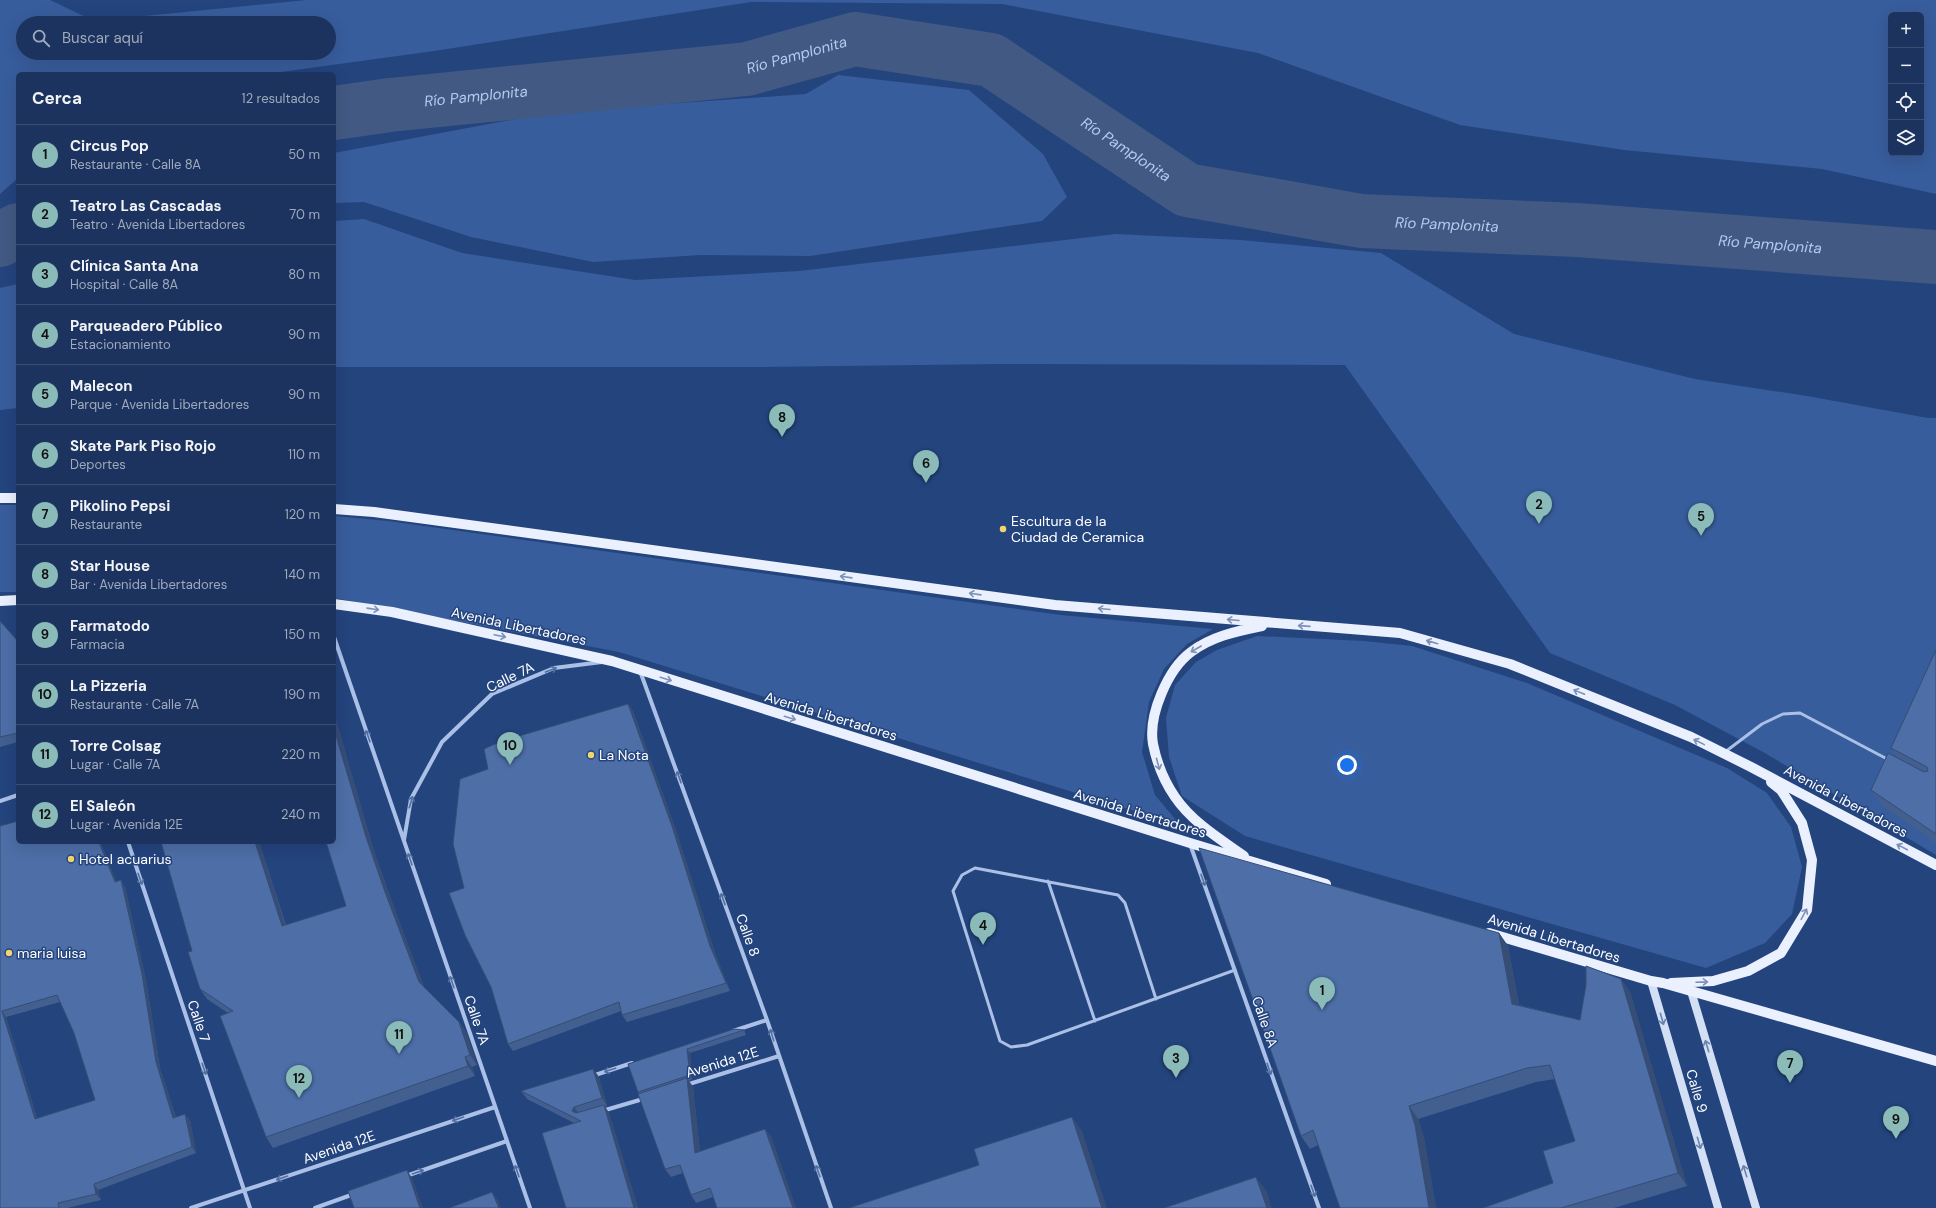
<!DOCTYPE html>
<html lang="es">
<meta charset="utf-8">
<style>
body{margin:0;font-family:"DM Sans",sans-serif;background:#283f67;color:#f1f3f6}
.controls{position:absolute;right:12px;top:12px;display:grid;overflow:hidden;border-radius:6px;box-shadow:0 4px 16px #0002}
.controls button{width:36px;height:36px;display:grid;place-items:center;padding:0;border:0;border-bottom:1px solid #394e73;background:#1b335e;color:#f1f3f6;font:20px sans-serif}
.you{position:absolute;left:1347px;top:765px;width:14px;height:14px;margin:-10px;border:3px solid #fff;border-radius:50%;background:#1a73e8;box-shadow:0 0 0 6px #1a73e833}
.badge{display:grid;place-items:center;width:26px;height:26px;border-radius:50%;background:#8bbbb9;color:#111;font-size:13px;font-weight:700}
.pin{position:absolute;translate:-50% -33px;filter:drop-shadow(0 1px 2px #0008)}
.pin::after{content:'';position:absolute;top:21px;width:14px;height:12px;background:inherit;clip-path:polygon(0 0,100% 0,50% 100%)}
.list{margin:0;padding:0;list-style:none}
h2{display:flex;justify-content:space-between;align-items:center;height:52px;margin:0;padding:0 16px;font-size:17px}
h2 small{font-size:13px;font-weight:400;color:#a0aabc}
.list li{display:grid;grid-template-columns:26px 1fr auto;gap:12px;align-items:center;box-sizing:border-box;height:60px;padding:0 16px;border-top:1px solid #394e73}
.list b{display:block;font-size:15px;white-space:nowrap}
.list p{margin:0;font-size:13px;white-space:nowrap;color:#a0aabc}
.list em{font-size:13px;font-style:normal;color:#a0aabc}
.icon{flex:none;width:22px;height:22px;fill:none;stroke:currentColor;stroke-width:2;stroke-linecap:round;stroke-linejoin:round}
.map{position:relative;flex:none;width:1936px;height:1208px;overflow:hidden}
.search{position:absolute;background:#1b335e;box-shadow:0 4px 16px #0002;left:16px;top:16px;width:320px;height:44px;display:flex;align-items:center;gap:10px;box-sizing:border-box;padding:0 14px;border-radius:22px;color:#a0aabc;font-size:15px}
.panel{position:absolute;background:#1b335e;box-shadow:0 4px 16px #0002;left:16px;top:72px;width:320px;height:772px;border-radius:6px}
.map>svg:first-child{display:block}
.green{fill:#385d9c;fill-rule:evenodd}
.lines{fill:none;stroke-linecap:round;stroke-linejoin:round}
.river{stroke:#425983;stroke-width:54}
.lane{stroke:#aac0e6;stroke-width:3}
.street{stroke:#aac0e6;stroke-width:4}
.secondary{stroke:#d3dff5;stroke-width:8}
.primary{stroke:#eaf0fd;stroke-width:10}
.wall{fill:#425f90;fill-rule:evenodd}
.shaded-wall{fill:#364d75}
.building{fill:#4d6ea7;stroke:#364d75;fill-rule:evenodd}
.oneway{stroke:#7d91b7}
.oneway2{stroke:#536fa2}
.oneway3{stroke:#6a82ae}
.poi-dot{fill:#f0d56e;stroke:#24447e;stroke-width:1.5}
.labels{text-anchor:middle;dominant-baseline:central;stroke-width:3;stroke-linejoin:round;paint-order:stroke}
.poi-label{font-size:14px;fill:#fff;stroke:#24447e;text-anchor:start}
.street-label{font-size:14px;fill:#fff;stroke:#24447e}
.water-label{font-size:15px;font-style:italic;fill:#b5caed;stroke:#24447e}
</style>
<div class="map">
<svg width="1936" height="1208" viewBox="0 0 1936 1208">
<rect width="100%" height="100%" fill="#24447e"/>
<path class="green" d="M 0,0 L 50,0 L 94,21 L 306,0 L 1936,0 L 1936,194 L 1822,169 L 1624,150 L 1460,125 L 1258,53 L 1002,4 L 751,2 L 434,51 L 266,74 L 18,74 L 18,178 L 0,194 ZM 1891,15 L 1921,15 L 1921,153 L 1891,153 ZM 23,23 L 329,23 L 329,53 L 23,53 Z
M 838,75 L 969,90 L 1043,154 L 1067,197 L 1042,221 L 810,256 L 700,255 L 593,262 L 471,237 L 364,202 L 334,203 L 334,153 L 553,112 L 806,94 Z
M 364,219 L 462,253 L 635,280 L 799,271 L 1116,234 L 1241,240 L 1381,253 L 1514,334 L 1695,379 L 1807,396 L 1928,418 L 1936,418 L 1936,855 L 1763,752 L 1675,705 L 1550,653 L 1345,365 L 999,364 L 759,367 L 334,367 L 334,221 Z
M 18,284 L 18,408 L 0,410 L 0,288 Z
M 0,505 L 18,505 L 18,592 L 0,592 Z
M 334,516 L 388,521 L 1061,615 L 1213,629 L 1187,644 L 1164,669 L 1149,702 L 1142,752 L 1155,795 L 1180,825 L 619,652 L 334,598 Z
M 1257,636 L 1364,641 L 1412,646 L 1527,683 L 1727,768 L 1767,793 L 1791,827 L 1802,867 L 1792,914 L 1765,943 L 1706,968 L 1245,836 L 1182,796 L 1169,757 L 1166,718 L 1175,685 L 1196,662 L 1217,650 Z"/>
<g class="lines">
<g class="river">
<path id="s1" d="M 334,113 L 390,105 L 747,69 L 855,39 L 991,60 L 1187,190 L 1361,221 L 1577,230 L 1936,257"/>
<path d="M 0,240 L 18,230"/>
</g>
<path class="lane" d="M 1725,752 L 1762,724 L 1783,714 L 1800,713 L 1889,760
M 1048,881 L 1095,1021
M 1156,999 L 1125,903 L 1118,895 L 975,868 L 962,875 L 953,891 L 1000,1041 L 1011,1047 L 1027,1045 L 1235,970"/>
<path class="street" d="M 334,637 L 530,1208
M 640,671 L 767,1020 L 831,1208
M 0,801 L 18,795
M 404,840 L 411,799 L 442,742 L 492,694 L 554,668 L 602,662
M 128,842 L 250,1208
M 1190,844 L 1319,1208
M 733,1031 L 767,1020
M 592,1076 L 632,1063
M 686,1085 L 779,1056
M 602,1111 L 643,1099
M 406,1176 L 507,1141
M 191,1208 L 495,1107
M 315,1208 L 354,1194"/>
<path class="secondary" d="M 1651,981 L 1718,1208
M 1691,991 L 1756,1208"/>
<path class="primary" d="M 0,498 L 18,498
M 334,509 L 374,512 L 1055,605 L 1400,633 L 1510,664 L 1691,737 L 1751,767 L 1936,865
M 0,601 L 18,600
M 334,604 L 392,612 L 612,661 L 1190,843 L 1326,884
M 1244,856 C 1220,839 1192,822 1175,797 C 1164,781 1157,764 1153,744 C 1148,715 1168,669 1191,652 C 1212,636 1238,631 1262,626
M 1489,933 L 1651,981 L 1663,983 L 1936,1061
M 1671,983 L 1713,981 L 1748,971 L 1781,953 L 1807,910 L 1812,860 L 1802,823 L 1781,790 L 1771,782"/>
</g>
<path class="wall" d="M 0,621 L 18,641 L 18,742 L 0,747 Z
M 1936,650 L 1936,843 L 1882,806 L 1871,790 L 1898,759 L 1891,748 Z
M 628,704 L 633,711 L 677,833 L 715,953 L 730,991 L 627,1022 L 622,1015 L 621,1011 L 513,1051 L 508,1044 L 464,888 L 488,769 L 521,736 Z
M 334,713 L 373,848 L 392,902 L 424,987 L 459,1022 L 466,1032 L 477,1065 L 472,1067 L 475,1076 L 273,1148 L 266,1137 L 228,1013 L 207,999 L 200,989 L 192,951 L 161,842 L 259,842 L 286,925 L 346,906 L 334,842 Z
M 0,826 L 117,881 L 125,887 L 146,980 L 160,1068 L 176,1117 L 190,1120 L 196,1153 L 98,1190 L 101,1200 L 67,1208 L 0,1208 ZM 60,1002 L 74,1033 L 95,1100 L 37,1118 L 6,1017 Z
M 1499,933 L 1508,946 L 1519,1005 L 1580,1020 L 1621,979 L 1630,992 L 1687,1186 L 1614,1208 L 1483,1208 L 1553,1183 L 1575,1141 L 1555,1079 L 1536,1082 L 1418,1119 L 1424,1138 L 1436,1208 L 1340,1208 L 1318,1145 L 1310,1149 L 1301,1136 Z
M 744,1030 L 746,1035 L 690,1053 L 692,1079 L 689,1081 L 693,1087 L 700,1152 L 765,1129 L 771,1137 L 796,1208 L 717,1208 L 713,1197 L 696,1203 L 691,1195 L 683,1173 L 671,1177 L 665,1169 L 639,1094 L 638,1092 L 628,1064 Z
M 593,1069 L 599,1077 L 607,1106 L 605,1107 L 609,1113 L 638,1208 L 566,1208 L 574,1123 L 527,1099 L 521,1091 Z"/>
<path class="shaded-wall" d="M 628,704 L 633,711 L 677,833 L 715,953 L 730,991 L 726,983 L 710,946 Z
M 334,713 L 373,848 L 392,902 L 426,992 L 419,982 L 385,892 L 366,837 L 334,729 Z
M 99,842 L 101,842 L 119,888 L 115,882 Z
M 255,842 L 259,842 L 289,937 L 282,926 Z
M 121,880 L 125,887 L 146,980 L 160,1068 L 178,1124 L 173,1118 L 156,1062 Z
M 1499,933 L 1508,946 L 1521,1017 L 1512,1004 Z
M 1621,979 L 1630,992 L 1687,1186 L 1678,1173 Z
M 2,1011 L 6,1017 L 39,1125 L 35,1119 Z
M 459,1022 L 466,1032 L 477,1065 L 470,1055 Z
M 687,1049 L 690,1053 L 692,1079 L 690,1075 Z
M 465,1057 L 472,1067 L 475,1076 L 468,1066 Z
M 593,1069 L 599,1077 L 607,1106 L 602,1098 Z
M 687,1078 L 693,1087 L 701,1161 L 695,1153 Z
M 604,1105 L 609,1113 L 638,1208 L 634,1208 Z
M 1409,1106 L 1418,1119 L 1424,1138 L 1436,1208 L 1429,1208 Z
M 574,1107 L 580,1115 L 572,1111 Z
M 185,1114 L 190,1120 L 196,1153 L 192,1147 Z
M 1072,1117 L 1082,1131 L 1107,1208 L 1102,1208 Z
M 765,1129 L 771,1137 L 796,1208 L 793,1208 Z
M 407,1170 L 412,1178 L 423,1208 L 420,1208 Z
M 1256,1177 L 1267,1192 L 1272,1208 L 1267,1208 Z
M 94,1184 L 98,1190 L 101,1200 L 96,1194 Z
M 492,1192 L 498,1200 L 501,1208 L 499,1208 Z"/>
<path class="building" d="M 0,621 L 16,639 L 18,643 L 18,733 L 0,737 Z
M 1936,650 L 1936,834 L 1871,790 L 1888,753 L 1924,772 L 1928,771 L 1927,767 L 1891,748 Z
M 628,704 L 672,826 L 710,946 L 726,983 L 622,1015 L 619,1002 L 508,1044 L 491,987 L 465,935 L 449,893 L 464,888 L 453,844 L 460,779 L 488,769 L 484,749 L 519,733 L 519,736 Z
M 334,729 L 366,837 L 385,892 L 419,982 L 459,1022 L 470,1055 L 465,1057 L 468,1066 L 266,1137 L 220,1016 L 233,1011 L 200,989 L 188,952 L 192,951 L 161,842 L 255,842 L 282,926 L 346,906 L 326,842 L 334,842 Z
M 18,821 L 18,842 L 99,842 L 115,882 L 121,880 L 142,974 L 156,1062 L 173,1118 L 185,1114 L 192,1147 L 94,1184 L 96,1194 L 58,1203 L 59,1208 L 0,1208 L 0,826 ZM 57,995 L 74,1033 L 95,1100 L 35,1119 L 2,1011 Z
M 1199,848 L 1499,933 L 1512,1004 L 1580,1020 L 1586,985 L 1586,966 L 1621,979 L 1678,1173 L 1561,1208 L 1483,1208 L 1553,1183 L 1543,1151 L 1575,1141 L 1550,1065 L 1527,1068 L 1409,1106 L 1415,1125 L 1429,1208 L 1340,1208 L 1313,1130 L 1301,1136 Z
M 734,1029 L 744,1030 L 687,1049 L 690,1075 L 638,1092 L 628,1064 Z
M 593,1069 L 602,1098 L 574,1107 L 572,1111 L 576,1113 L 604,1105 L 634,1208 L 566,1208 L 542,1133 L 581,1121 L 521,1091 Z
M 687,1078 L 695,1153 L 765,1129 L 793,1208 L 717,1208 L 710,1188 L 691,1195 L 680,1165 L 665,1169 L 638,1094 Z
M 1072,1117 L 1102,1208 L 849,1208 L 979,1165 L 974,1149 Z
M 407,1170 L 420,1208 L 354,1208 L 348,1191 Z
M 1256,1177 L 1267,1208 L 1164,1208 Z
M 492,1192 L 499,1208 L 449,1208 Z"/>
<defs><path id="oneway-shaft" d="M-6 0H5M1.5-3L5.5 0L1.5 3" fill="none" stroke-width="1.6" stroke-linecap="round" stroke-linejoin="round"/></defs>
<g class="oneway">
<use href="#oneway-shaft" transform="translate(846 577) rotate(-172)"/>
<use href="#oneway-shaft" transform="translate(975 594) rotate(-172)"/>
<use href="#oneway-shaft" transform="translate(373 609) rotate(8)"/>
<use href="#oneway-shaft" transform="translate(1104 609) rotate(-175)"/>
<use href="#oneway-shaft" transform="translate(1233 620) rotate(-175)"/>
<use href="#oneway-shaft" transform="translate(1304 626) rotate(-176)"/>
<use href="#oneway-shaft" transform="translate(500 636) rotate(12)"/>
<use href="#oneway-shaft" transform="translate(1432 642) rotate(-164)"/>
<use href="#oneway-shaft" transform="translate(1196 649) rotate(150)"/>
<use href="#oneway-shaft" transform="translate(666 679) rotate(17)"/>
<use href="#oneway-shaft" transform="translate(1579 692) rotate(-158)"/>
<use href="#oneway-shaft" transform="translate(790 718) rotate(17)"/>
<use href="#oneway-shaft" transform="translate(1699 742) rotate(-154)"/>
<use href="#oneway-shaft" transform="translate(1158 764) rotate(75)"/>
<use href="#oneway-shaft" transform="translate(1902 847) rotate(-152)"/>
<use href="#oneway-shaft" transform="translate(1804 914) rotate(-62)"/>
<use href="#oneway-shaft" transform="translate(1702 982) rotate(-2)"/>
</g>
<g class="oneway2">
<use href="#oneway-shaft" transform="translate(551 670) rotate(-20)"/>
<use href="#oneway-shaft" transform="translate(368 736) rotate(-109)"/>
<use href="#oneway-shaft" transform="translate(679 777) rotate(-110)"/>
<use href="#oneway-shaft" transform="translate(411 802) rotate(-73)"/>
<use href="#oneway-shaft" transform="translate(410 859) rotate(-109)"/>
<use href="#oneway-shaft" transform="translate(140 879) rotate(71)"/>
<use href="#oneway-shaft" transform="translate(1203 880) rotate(71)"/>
<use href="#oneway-shaft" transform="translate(723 899) rotate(-110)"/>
<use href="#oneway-shaft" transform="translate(452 982) rotate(-109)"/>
<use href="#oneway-shaft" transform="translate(772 1035) rotate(-107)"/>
<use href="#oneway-shaft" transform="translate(204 1069) rotate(71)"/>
<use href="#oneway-shaft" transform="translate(1269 1069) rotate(71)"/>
<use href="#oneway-shaft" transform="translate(610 1070) rotate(162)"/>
<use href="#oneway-shaft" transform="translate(458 1119) rotate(161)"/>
<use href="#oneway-shaft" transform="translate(517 1171) rotate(-109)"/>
<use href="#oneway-shaft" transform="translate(818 1171) rotate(-109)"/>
<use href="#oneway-shaft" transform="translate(418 1172) rotate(-19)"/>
<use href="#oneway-shaft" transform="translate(282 1178) rotate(161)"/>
<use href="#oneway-shaft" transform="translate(1313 1191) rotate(71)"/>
</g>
<g class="oneway3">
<use href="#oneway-shaft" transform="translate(1662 1019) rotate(74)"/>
<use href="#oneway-shaft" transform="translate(1707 1046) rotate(-107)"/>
<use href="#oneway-shaft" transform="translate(1699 1143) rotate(74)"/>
<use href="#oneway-shaft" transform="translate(1745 1171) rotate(-107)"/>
</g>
<g class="poi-dot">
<circle cx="1003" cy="529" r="4"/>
<circle cx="591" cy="755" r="4"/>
<circle cx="71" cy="859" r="4"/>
<circle cx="9" cy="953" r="4"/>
</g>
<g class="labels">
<g class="poi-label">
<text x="1011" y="521">Escultura de la<tspan x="1011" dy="16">Ciudad de Ceramica</tspan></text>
<text x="599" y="755">La Nota</text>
<text x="79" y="859">Hotel acuarius</text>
<text x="17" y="953">maria luisa</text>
</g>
<g class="street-label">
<text transform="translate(519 626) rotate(12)">Avenida Libertadores</text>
<text transform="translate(510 677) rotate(-26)">Calle 7A</text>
<text transform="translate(831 716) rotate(17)">Avenida Libertadores</text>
<text transform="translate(1846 801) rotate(28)">Avenida Libertadores</text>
<text transform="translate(1140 813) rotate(17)">Avenida Libertadores</text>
<text transform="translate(748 935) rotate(70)">Calle 8</text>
<text transform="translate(1554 938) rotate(17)">Avenida Libertadores</text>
<text transform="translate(477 1020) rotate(71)">Calle 7A</text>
<text transform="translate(199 1021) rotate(71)">Calle 7</text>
<text transform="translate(1265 1022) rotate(71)">Calle 8A</text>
<text transform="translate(722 1062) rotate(-17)">Avenida 12E</text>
<text transform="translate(1697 1091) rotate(74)">Calle 9</text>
<text transform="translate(339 1147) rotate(-19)">Avenida 12E</text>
</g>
<g class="water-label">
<text stroke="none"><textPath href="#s1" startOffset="467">Río Pamplonita</textPath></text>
<text stroke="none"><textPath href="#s1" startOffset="143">Río Pamplonita</textPath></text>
<text stroke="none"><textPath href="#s1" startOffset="827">Río Pamplonita</textPath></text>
<text stroke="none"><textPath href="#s1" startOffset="1163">Río Pamplonita</textPath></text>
<text stroke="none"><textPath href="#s1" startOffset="1487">Río Pamplonita</textPath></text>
</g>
</g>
</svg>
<div class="controls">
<button>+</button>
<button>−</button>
<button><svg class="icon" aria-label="locate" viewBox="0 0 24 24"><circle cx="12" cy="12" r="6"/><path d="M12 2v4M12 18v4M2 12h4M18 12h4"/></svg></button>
<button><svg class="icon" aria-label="layers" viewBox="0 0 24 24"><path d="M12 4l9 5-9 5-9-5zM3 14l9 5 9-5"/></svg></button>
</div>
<div class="you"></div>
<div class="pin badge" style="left:1322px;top:1010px">1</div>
<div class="pin badge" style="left:1539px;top:524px">2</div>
<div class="pin badge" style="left:1176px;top:1078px">3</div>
<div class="pin badge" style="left:983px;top:945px">4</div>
<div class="pin badge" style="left:1701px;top:536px">5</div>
<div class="pin badge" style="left:926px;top:483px">6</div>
<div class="pin badge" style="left:1790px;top:1083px">7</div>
<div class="pin badge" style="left:782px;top:437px">8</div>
<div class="pin badge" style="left:1896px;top:1139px">9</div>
<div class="pin badge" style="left:510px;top:765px">10</div>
<div class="pin badge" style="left:399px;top:1054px">11</div>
<div class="pin badge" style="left:299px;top:1098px">12</div>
<div class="search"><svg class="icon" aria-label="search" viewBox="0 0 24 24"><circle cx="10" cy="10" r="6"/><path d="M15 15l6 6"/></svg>Buscar aquí</div>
<section class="panel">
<h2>Cerca<small>12 resultados</small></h2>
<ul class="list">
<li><span class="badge">1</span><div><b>Circus Pop</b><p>Restaurante · Calle 8A</p></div><em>50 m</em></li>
<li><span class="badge">2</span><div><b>Teatro Las Cascadas</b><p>Teatro · Avenida Libertadores</p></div><em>70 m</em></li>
<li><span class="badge">3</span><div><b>Clínica Santa Ana</b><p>Hospital · Calle 8A</p></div><em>80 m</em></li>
<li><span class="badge">4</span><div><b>Parqueadero Público</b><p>Estacionamiento</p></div><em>90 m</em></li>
<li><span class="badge">5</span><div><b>Malecon</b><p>Parque · Avenida Libertadores</p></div><em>90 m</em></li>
<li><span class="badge">6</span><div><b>Skate Park Piso Rojo</b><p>Deportes</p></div><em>110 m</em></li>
<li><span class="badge">7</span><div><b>Pikolino Pepsi</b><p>Restaurante</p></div><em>120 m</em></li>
<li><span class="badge">8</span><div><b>Star House</b><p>Bar · Avenida Libertadores</p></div><em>140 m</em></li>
<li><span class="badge">9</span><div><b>Farmatodo</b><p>Farmacia</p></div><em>150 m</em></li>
<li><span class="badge">10</span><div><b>La Pizzeria</b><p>Restaurante · Calle 7A</p></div><em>190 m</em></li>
<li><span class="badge">11</span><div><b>Torre Colsag</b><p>Lugar · Calle 7A</p></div><em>220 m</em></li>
<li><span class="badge">12</span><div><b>El Saleón</b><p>Lugar · Avenida 12E</p></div><em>240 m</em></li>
</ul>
</section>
</div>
